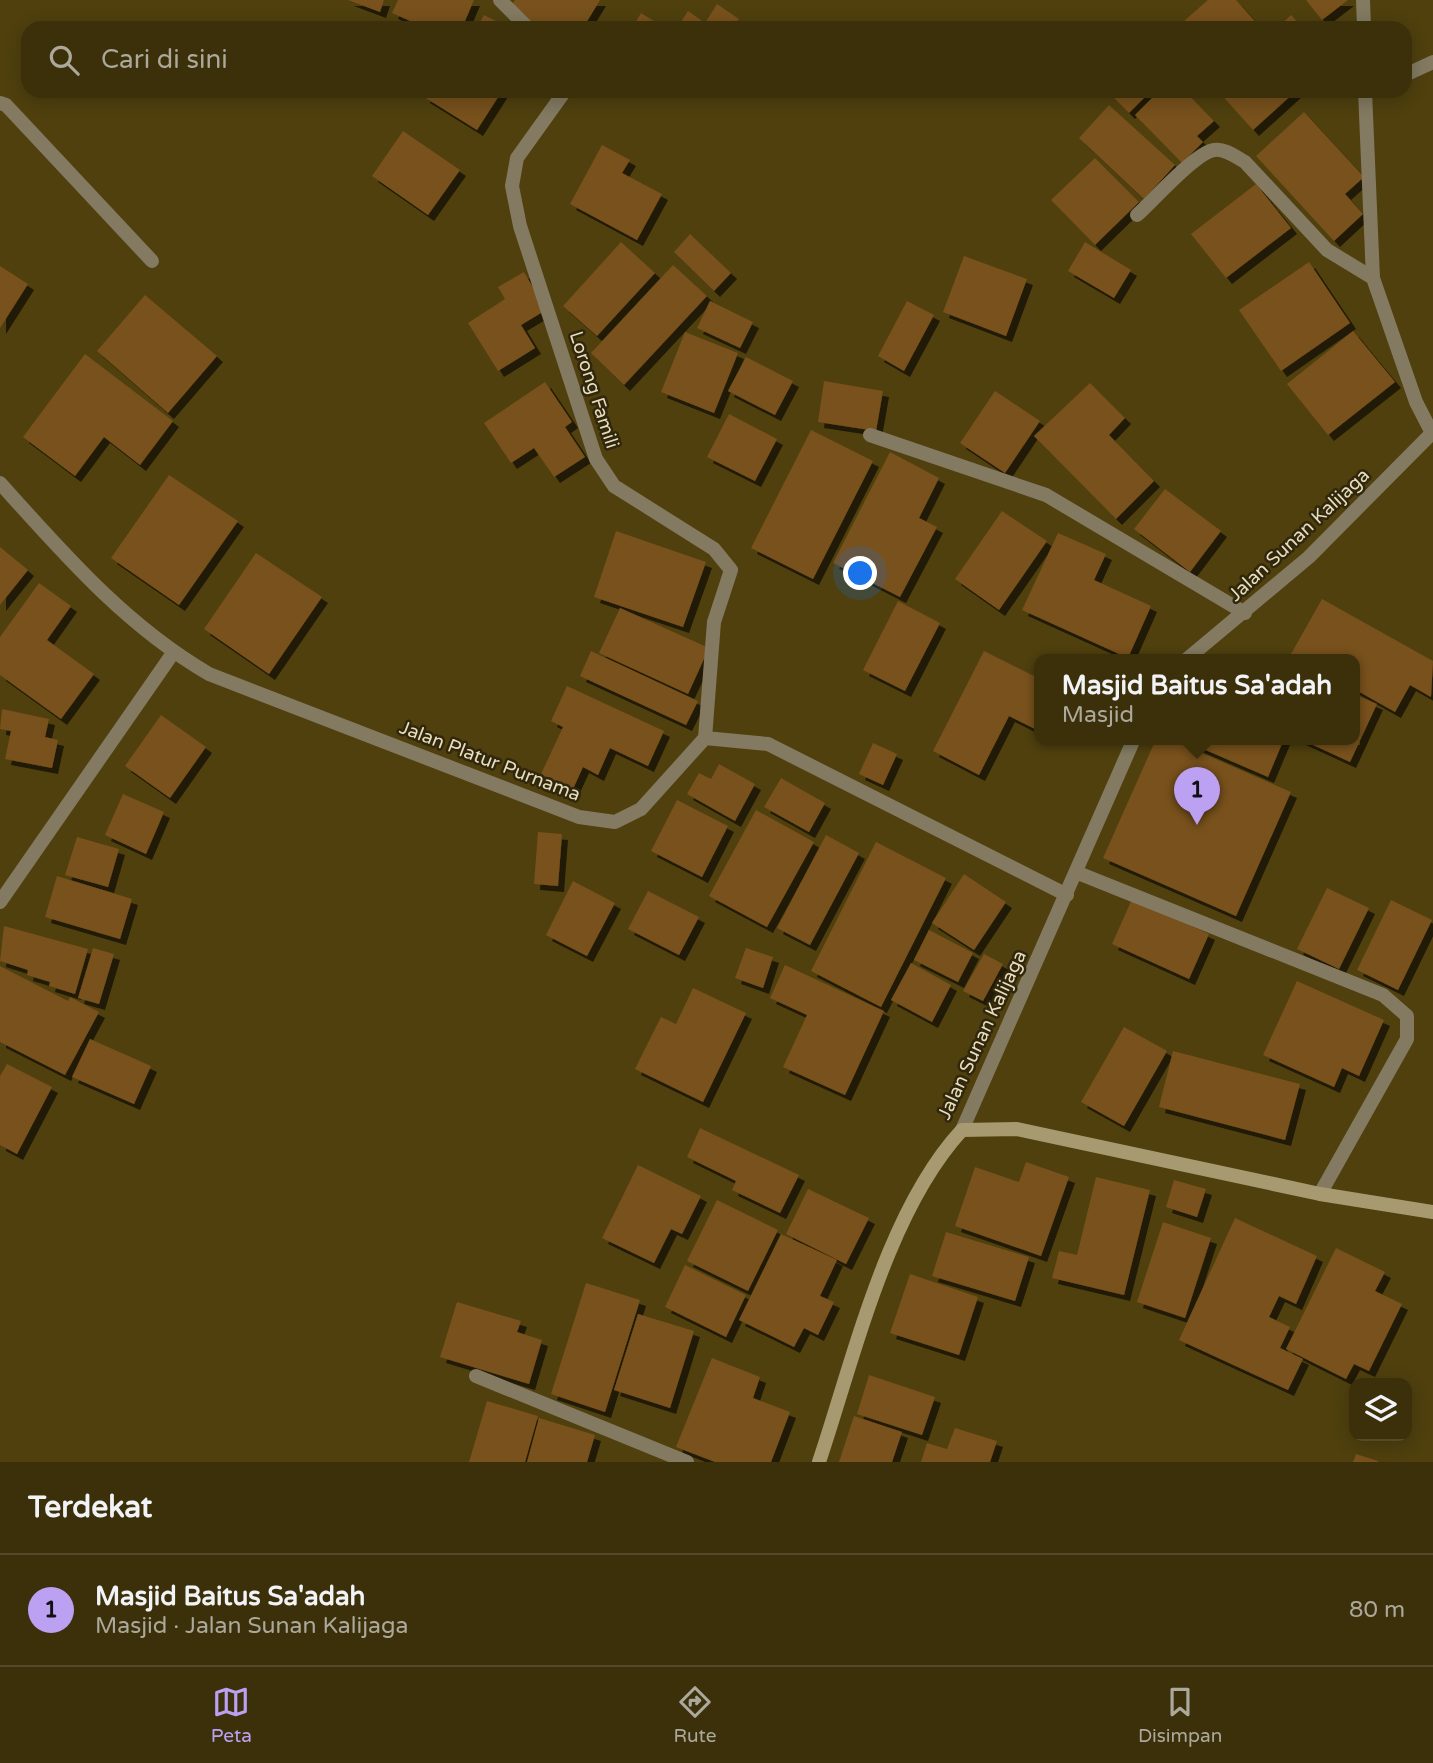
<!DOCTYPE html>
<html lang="id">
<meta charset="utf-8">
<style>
body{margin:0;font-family:"Varela Round",sans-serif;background:#463c18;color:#f1f3f6}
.controls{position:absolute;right:21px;bottom:21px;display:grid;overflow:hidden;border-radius:14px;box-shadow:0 4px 18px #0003}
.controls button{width:63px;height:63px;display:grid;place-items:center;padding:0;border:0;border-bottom:2px solid #544b2b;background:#3b300a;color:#f1f3f6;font:35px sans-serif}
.you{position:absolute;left:861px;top:574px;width:24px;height:24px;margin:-18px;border:5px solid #fff;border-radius:50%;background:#1a73e8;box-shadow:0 0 0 10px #1a73e833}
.badge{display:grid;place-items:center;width:46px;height:46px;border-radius:50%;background:#bca0f2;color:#111;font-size:23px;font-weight:700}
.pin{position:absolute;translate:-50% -58px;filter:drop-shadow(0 2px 4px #0008)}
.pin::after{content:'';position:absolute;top:37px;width:24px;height:21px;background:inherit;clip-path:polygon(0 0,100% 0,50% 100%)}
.popup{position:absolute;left:1034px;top:654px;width:326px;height:91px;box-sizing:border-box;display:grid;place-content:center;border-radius:14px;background:#3b300a;filter:drop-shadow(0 2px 5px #0005);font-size:23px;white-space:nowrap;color:#aca99c}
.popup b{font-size:26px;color:#f1f3f6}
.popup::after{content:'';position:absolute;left:50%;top:100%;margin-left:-14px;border:14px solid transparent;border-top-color:#3b300a}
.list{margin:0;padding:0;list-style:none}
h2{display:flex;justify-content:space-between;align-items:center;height:91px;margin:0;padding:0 28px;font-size:30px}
h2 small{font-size:23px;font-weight:400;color:#aca99c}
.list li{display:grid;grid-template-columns:46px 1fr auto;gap:21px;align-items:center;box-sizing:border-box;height:112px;padding:0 28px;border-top:2px solid #544b2b}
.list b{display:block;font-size:26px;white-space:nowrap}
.list p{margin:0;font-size:23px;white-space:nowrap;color:#aca99c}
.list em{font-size:23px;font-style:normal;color:#aca99c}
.icon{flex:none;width:38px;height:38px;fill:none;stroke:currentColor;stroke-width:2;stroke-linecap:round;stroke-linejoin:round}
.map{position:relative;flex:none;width:1433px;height:1462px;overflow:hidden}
.search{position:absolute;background:#3b300a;box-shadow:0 4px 18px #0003;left:21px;right:21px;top:21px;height:77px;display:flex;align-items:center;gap:18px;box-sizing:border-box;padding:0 24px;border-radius:21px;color:#aca99c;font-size:26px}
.sheet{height:203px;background:#3b300a}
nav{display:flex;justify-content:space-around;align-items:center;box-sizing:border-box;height:98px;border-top:2px solid #544b2b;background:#3b300a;font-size:19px;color:#aca99c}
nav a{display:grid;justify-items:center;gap:4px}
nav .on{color:#bca0f2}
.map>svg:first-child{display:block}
.building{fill:#78511b;filter:url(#shadow)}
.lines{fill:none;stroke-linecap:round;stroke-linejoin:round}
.street{stroke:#837a61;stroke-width:14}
.secondary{stroke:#a79a71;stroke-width:14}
.labels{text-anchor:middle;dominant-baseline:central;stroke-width:5;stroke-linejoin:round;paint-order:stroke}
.street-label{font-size:19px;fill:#e7ddbe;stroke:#30270d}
</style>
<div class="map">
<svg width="1433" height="1462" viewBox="0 0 1433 1462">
<defs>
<filter id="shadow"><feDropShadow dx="6" dy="6" stdDeviation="0" flood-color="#0009"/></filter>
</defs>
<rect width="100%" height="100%" fill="#4f400e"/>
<path class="building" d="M 348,0 L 384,0 L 380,12 Z
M 398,0 L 474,0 L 462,28 L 426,28 L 392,13 Z
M 515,0 L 600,0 L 583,28 L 540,28 L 509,9 Z
M 1208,0 L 1236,0 L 1261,28 L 1176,28 Z
M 1306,0 L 1348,0 L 1322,20 Z
M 717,4 L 739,19 L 733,28 L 677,28 L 688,11 L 705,23 Z
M 641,13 L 665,28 L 632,28 Z
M 484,15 L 510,28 L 477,28 Z
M 1291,15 L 1303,28 L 1277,28 Z
M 427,91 L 502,91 L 477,130 L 424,97 Z
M 1107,91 L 1151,91 L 1129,113 Z
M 1159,91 L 1185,91 L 1214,121 L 1197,136 L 1203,142 L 1182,163 L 1135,115 Z
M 1218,91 L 1296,91 L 1253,130 Z
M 1109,105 L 1175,165 L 1144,199 L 1079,138 Z
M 1304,112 L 1364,177 L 1345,194 L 1363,214 L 1334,241 L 1256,156 Z
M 403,131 L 460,170 L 428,215 L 372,176 Z
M 602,145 L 630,160 L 622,173 L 662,194 L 637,240 L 570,204 Z
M 1095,158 L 1139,202 L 1095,245 L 1051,200 Z
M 1256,184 L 1291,228 L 1226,278 L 1191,234 Z
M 690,234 L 731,273 L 714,291 L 674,252 Z
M 621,242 L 655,273 L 597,336 L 563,306 Z
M 1085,242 L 1131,270 L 1114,298 L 1068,271 Z
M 964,256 L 1027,279 L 1006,336 L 943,312 Z
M 1309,262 L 1350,323 L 1281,371 L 1239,310 Z
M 673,265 L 707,296 L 624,385 L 591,353 Z
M 0,266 L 28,284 L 0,328 Z
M 524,272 L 546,310 L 521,325 L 535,348 L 498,371 L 468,323 L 505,299 L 498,287 Z
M 145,295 L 217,356 L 168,413 L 97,351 Z
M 710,301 L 753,322 L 740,348 L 697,328 Z
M 907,301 L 934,315 L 904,371 L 878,356 Z
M 1353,331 L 1395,382 L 1328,435 L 1287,384 Z
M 685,332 L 738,353 L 714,413 L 661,392 Z
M 85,354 L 173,421 L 140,465 L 104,437 L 75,476 L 23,437 Z
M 746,357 L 793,381 L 775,415 L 728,391 Z
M 824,381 L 883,391 L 876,431 L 818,422 Z
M 545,382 L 572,422 L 565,427 L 585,457 L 554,477 L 534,448 L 511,463 L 484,423 Z
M 1090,383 L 1125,418 L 1109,435 L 1154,481 L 1116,519 L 1034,436 Z
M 995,391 L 1040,421 L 1005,473 L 960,443 Z
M 729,414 L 777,439 L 755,481 L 707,457 Z
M 811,430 L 873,461 L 813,579 L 751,548 Z
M 890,452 L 939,478 L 919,518 L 937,527 L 900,597 L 833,563 Z
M 169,475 L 238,521 L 179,605 L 111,558 Z
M 1165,489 L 1221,531 L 1190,572 L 1134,529 Z
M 1002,511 L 1047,541 L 999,610 L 955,579 Z
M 616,531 L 706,562 L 683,627 L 594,597 Z
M 1058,533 L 1106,554 L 1094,580 L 1151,606 L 1128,658 L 1022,610 Z
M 0,547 L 28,570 L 0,605 Z
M 256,553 L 322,597 L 269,674 L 204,629 Z
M 39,583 L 71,606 L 47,640 L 94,674 L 61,719 L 0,675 L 0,637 Z
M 1322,599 L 1433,661 L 1431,697 L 1410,685 L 1395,712 L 1354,689 L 1354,659 L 1300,659 L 1291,654 Z
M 898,601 L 940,623 L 905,691 L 863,670 Z
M 620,608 L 709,648 L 688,694 L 599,653 Z
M 591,651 L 698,701 L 686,725 L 580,676 Z
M 984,651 L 1040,679 L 1040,720 L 1035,729 L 1009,716 L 979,775 L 933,751 Z
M 567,686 L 664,731 L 648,766 L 610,748 L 598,775 L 583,767 L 573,789 L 541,774 L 563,727 L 551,721 Z
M 1354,694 L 1377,704 L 1350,762 L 1300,739 L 1354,739 Z
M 2,709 L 49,719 L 45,737 L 58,740 L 52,768 L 5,759 L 11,731 L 0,729 Z
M 161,715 L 206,747 L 170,798 L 125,766 Z
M 1156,739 L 1170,739 L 1291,792 L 1236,916 L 1103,858 Z
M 1180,739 L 1284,739 L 1268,777 Z
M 873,743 L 897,754 L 883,785 L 859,774 Z
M 719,764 L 755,784 L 735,821 L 687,794 L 699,773 L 711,779 Z
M 781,778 L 825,803 L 809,832 L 764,807 Z
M 123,794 L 164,812 L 146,854 L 105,835 Z
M 677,800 L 728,826 L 702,877 L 651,851 Z
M 756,810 L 814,842 L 767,927 L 709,896 Z
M 538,832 L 562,834 L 558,886 L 534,884 Z
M 826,835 L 859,853 L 810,945 L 777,928 Z
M 77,837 L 119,849 L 108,887 L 65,875 Z
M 876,842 L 946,878 L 881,1007 L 811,971 Z
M 964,874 L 1006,902 L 974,950 L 932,923 Z
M 57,876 L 132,899 L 120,939 L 45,917 Z
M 573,881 L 615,903 L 587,956 L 546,935 Z
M 1327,888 L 1369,908 L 1339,969 L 1297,949 Z
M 648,891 L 699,917 L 679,955 L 628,929 Z
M 1132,899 L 1209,934 L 1189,979 L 1112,944 Z
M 1391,900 L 1432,920 L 1398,990 L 1357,970 Z
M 4,926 L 88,949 L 75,994 L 49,986 L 50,982 L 27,975 L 28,970 L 0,961 Z
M 929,930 L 973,953 L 958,982 L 914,960 Z
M 93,948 L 114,954 L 99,1004 L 78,998 Z
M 746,948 L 773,957 L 763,988 L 735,978 Z
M 984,954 L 1003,964 L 983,1001 L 963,991 Z
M 911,963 L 951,985 L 932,1022 L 891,1000 Z
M 785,965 L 884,1011 L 845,1095 L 783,1067 L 807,1015 L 770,998 Z
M 0,966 L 68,1001 L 70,997 L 99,1012 L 65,1075 L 0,1042 Z
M 1297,981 L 1384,1020 L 1359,1076 L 1342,1068 L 1334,1087 L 1263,1055 Z
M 693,988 L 746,1013 L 703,1102 L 635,1069 L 661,1017 L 676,1024 Z
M 1124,1027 L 1167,1051 L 1124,1126 L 1081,1102 Z
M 90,1039 L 151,1066 L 134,1104 L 72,1077 Z
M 1173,1051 L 1300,1084 L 1285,1140 L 1159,1107 Z
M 7,1064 L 52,1087 L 17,1154 L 0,1145 L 0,1076 Z
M 700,1128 L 799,1175 L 780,1213 L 732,1190 L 736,1181 L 687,1157 Z
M 1026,1162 L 1069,1177 L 1041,1256 L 955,1226 L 975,1167 L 1019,1182 Z
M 638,1165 L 701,1196 L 682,1234 L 671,1229 L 654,1263 L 602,1238 Z
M 1096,1177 L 1150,1190 L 1124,1295 L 1052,1278 L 1059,1251 L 1077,1255 Z
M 1174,1180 L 1206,1189 L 1197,1217 L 1166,1207 Z
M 808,1189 L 869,1218 L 846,1264 L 786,1234 Z
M 717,1200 L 778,1230 L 748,1291 L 687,1261 Z
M 1235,1218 L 1317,1256 L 1296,1304 L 1279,1296 L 1269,1317 L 1290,1327 L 1280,1348 L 1303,1359 L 1288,1390 L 1179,1340 Z
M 1163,1222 L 1211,1238 L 1185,1318 L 1137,1302 Z
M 946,1232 L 1029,1257 L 1015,1301 L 932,1276 Z
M 781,1234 L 837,1260 L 820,1296 L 834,1302 L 818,1335 L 804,1328 L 794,1347 L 739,1320 Z
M 1336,1248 L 1385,1272 L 1375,1291 L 1402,1304 L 1369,1371 L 1354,1364 L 1346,1379 L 1286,1349 Z
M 685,1265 L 746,1295 L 726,1337 L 665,1307 Z
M 910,1274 L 978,1297 L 959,1355 L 890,1333 Z
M 586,1283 L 640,1300 L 605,1412 L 551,1394 Z
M 457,1302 L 521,1321 L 517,1332 L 542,1340 L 529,1384 L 440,1357 Z
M 638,1314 L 694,1331 L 670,1408 L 614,1390 Z
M 712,1358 L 760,1377 L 753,1398 L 790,1412 L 771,1462 L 715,1462 L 676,1447 Z
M 869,1375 L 935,1397 L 922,1435 L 857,1414 Z
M 487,1401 L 538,1416 L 525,1462 L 469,1462 Z
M 854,1416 L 902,1432 L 892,1462 L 839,1462 Z
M 539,1418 L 595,1435 L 587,1462 L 527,1462 Z
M 955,1428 L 997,1441 L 990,1462 L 921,1462 L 927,1443 L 947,1449 Z
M 1356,1454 L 1378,1461 L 1378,1462 L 1353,1462 Z"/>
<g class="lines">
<path class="street" d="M 500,0 L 528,28
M 1363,0 L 1364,28
M 1405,75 L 1433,62
M 565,91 L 517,158 L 512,186 L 520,226 L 596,459 L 614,486 L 714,549 L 731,570 L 714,622 L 705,738
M 1365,91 L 1373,278 L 1416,402 L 1432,433
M 0,103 L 6,105 L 152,261
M 1137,215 C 1153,201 1195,153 1214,150 C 1225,148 1236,157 1245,162 L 1327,250 L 1373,278
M 870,435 L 1046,495 L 1245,613
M 0,483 C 64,554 125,625 209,674 L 579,817 L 615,822 L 641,809 L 705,738 L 768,744 L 1067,895
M 1187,659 L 1309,557 L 1432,433
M 1078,873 L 1383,995 L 1407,1016 L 1407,1039 L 1320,1194
M 0,902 L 173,653
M 962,1130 L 1134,739
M 476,1376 L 687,1462"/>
<path class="secondary" d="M 819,1462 C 854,1358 887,1211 962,1130 L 1017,1129 L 1320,1194 L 1433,1212"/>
</g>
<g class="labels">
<g class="street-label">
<text transform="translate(594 390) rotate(72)">Lorong Famili</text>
<text transform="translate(1299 535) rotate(-43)">Jalan Sunan Kalijaga</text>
<text transform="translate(490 761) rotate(21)">Jalan Platur Purnama</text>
<text transform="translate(982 1035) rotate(-65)">Jalan Sunan Kalijaga</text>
</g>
</g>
</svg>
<div class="controls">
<button><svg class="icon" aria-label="layers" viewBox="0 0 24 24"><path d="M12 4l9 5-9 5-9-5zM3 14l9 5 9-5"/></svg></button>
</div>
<div class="you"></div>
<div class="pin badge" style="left:1197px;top:825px">1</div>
<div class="popup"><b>Masjid Baitus Sa'adah</b>Masjid</div>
<div class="search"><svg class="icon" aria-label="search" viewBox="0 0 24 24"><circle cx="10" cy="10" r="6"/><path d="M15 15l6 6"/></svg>Cari di sini</div>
</div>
<section class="sheet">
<h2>Terdekat<small></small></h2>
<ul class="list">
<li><span class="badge">1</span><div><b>Masjid Baitus Sa'adah</b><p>Masjid · Jalan Sunan Kalijaga</p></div><em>80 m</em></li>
</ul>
</section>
<nav>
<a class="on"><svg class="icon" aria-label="map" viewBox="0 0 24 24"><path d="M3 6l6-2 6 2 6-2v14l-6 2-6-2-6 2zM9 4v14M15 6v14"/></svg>Peta</a>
<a><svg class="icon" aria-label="directions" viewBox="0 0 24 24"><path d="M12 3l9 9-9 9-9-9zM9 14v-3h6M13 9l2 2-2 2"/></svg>Rute</a>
<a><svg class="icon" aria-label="saved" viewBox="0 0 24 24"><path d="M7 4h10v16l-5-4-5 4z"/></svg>Disimpan</a>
</nav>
